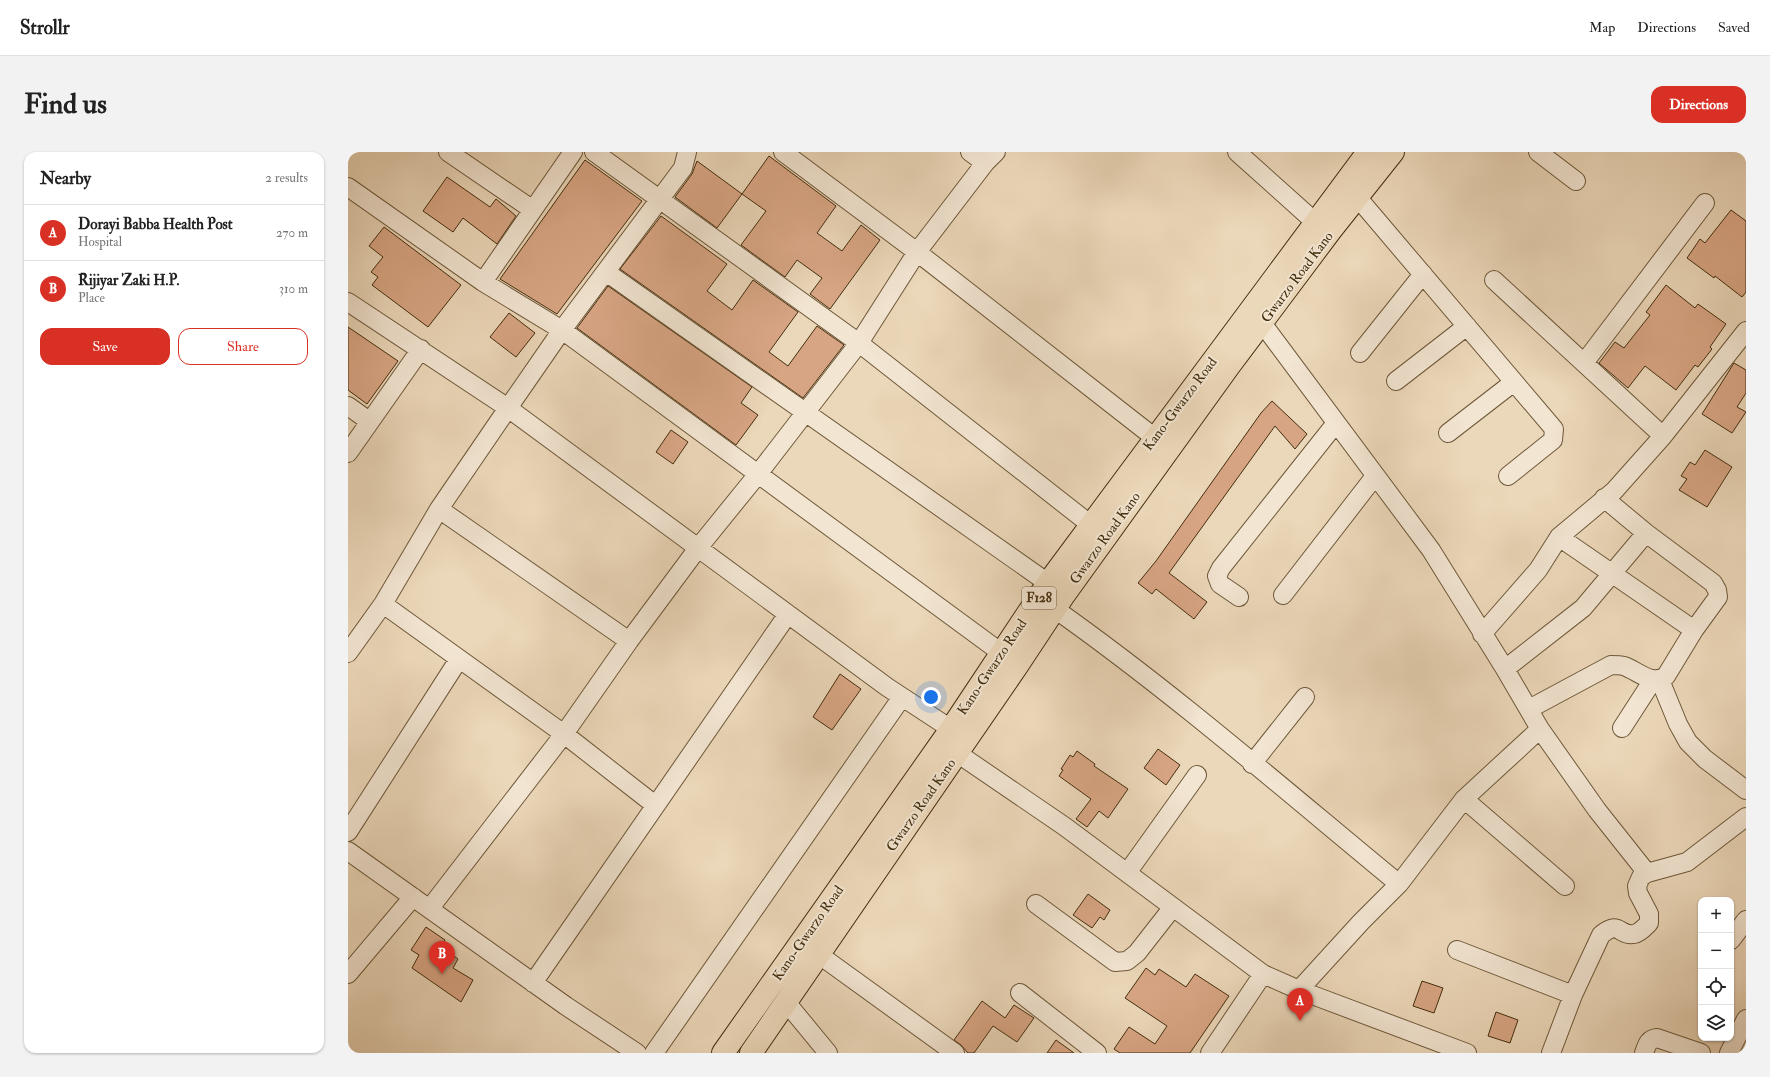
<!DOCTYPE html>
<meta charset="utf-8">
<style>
body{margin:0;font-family:"IM FELL Double Pica",serif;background:#f2f2f2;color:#222}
.controls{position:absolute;right:12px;bottom:12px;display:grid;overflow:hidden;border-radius:8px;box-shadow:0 1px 3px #0004}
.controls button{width:36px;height:36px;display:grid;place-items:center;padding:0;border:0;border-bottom:1px solid #e0e0e0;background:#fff;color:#222;font:20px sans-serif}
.you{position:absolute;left:583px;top:545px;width:14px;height:14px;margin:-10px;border:3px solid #fff;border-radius:50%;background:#1a73e8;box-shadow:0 0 0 6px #1a73e833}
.badge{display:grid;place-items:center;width:26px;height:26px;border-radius:50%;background:#d93025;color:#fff;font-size:13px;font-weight:700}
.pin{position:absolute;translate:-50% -33px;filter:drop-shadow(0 1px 2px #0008)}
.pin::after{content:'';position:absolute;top:21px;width:14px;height:12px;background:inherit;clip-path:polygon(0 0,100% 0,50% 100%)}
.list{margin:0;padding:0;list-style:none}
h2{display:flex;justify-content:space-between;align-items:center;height:52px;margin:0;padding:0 16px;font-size:17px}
h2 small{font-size:13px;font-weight:400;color:#767676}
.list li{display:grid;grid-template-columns:26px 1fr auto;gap:12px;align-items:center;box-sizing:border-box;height:56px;padding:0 16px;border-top:1px solid #e0e0e0}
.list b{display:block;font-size:15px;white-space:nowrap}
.list p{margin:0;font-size:13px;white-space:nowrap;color:#767676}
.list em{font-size:13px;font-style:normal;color:#767676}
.actions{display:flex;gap:8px;padding:12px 16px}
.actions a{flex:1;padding:9px 0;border:1px solid #d93025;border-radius:12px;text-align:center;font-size:14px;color:#d93025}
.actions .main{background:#d93025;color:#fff}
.icon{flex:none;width:22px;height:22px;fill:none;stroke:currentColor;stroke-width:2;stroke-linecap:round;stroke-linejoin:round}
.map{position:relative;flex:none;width:1398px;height:901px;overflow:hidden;border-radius:12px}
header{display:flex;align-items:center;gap:24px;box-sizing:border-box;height:56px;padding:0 20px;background:#fff;border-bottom:1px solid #e0e0e0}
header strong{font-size:19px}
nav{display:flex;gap:22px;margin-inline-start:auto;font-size:14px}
.intro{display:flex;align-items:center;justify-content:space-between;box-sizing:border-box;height:96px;padding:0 24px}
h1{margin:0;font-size:28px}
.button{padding:10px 18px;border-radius:12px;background:#d93025;color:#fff;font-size:14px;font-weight:700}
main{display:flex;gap:24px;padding:0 24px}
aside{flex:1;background:#fff;border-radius:12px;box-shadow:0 1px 3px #0004}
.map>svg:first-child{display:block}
.building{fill:#d8a584;stroke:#442e0e}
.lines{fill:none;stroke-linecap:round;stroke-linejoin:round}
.minor-casing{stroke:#6e5839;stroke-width:20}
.major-casing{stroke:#442e0e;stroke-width:24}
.minor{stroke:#f2e5d2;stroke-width:18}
.major{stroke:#ebd7b9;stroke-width:22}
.labels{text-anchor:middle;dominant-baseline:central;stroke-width:4;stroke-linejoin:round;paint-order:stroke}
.shield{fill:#f2e5d2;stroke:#786549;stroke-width:1}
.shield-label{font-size:13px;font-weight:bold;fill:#442e0e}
.street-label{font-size:14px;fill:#442e0e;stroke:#f2e5d2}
</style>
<header>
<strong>Strollr</strong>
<nav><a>Map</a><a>Directions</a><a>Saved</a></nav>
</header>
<div class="intro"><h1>Find us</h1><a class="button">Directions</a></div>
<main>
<aside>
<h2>Nearby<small>2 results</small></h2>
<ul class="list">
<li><span class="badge">A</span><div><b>Dorayi Babba Health Post</b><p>Hospital</p></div><em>270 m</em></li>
<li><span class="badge">B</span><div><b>Rijiyar Zaki H.P.</b><p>Place</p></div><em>310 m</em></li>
</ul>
<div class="actions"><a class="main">Save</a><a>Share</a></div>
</aside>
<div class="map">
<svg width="1398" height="901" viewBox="0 0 1398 901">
<rect width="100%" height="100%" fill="#ebd7b9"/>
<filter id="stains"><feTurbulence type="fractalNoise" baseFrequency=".005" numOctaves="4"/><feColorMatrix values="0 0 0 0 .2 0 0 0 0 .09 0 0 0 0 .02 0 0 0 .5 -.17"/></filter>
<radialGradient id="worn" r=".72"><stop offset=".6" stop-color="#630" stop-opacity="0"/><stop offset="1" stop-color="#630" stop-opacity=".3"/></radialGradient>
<path class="building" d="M 421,4 L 488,54 L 469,81 L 494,99 L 513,73 L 532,88 L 482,157 L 462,142 L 474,126 L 449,108 L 437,125 L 393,93 L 418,59 L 394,42 Z
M 237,8 L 294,49 L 209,162 L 152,127 Z
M 349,9 L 394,42 L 369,76 L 327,45 L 344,22 Z
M 99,25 L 142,55 L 148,47 L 168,64 L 149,92 L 115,66 L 105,80 L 75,59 Z
M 1383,58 L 1398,69 L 1398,140 L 1394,145 L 1367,124 L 1366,126 L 1339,106 L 1352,87 L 1357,91 Z
M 313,64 L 379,112 L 359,139 L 384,158 L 405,128 L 450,160 L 421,200 L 440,214 L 469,174 L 496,193 L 455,246 L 272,117 Z
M 36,75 L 113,133 L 80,175 L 24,133 L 30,125 L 23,120 L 35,105 L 21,94 Z
M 1318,133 L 1347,156 L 1350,152 L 1378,172 L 1362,195 L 1364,197 L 1350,215 L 1347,213 L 1328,238 L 1297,214 L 1280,236 L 1251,211 L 1267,190 L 1276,196 L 1302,163 L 1298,160 Z
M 260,134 L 404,235 L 393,251 L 410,263 L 388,293 L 229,176 Z
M 161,161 L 187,181 L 168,205 L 142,185 Z
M 0,175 L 50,209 L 19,252 L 0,238 Z
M 1386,211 L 1398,218 L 1398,241 L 1389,255 L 1398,260 L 1384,281 L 1354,262 Z
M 924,249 L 959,282 L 947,297 L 927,274 L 821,421 L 859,450 L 846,467 L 808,437 L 804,442 L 790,431 L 808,409 L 913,261 Z
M 323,278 L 340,290 L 325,312 L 308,300 Z
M 1357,298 L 1384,315 L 1359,355 L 1331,338 L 1339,327 L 1333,324 L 1342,310 L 1347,313 Z
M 492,522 L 513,537 L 484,578 L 465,565 Z
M 810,597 L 832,613 L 818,633 L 796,616 Z
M 729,599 L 747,612 L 746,614 L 780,637 L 760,666 L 751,659 L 739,675 L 728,667 L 743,647 L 711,624 L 715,618 L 713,617 L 722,603 L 725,605 Z
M 740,742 L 762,758 L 756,768 L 752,765 L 744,776 L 725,763 Z
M 78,775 L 97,788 L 93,795 L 110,807 L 105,816 L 125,828 L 113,850 L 64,816 L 71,803 L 63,798 Z
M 798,816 L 807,823 L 811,817 L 838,835 L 847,822 L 881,844 L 842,901 L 772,901 L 766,897 L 781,875 L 807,892 L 819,874 L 777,846 Z
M 1074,829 L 1095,836 L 1086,861 L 1065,854 Z
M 634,849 L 657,866 L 666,853 L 686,866 L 669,890 L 645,874 L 626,901 L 620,901 L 613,893 L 606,888 Z
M 1148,860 L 1170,868 L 1162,891 L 1140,884 Z
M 708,888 L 726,901 L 699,901 Z"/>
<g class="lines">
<defs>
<path id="minor" d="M 100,0 L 185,58
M 246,0 L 511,191 L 743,373
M 435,0 L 569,100 L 807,286
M 622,0 L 637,11
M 889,0 L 967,70
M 1190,0 L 1228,29
M 0,35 L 135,130 L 214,178 L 655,502
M 1010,46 L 1206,277 L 1205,288 L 1160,324
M 258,120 L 700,431
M 1146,128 L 1315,284
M 135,130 L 225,0
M 0,150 L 160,256 L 539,535 L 603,577
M 914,171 L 1083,398 L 1157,517 L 1192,577 L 1249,658 L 1299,721
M 1012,201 L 1075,122
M 1236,211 L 1357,51
M 1048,229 L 1119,174
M 0,254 L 21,269
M 1100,281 L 1166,230
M 0,301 L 73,197
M 91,357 L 281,489
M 1211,385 L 1346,478
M 935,443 L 1027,324
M 891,445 L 872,432 L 869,424 L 873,416 L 988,271
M 35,452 L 216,582 L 307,653
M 707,457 C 827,542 938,639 1051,732
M 1134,482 L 1190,418 L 1211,385 L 1266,339 L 1315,284 L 1398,179
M 0,501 L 35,452 L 91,357 L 160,256 L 214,178 L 335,16 L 339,0
M 1157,517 L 1235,456 L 1298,381
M 1312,528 L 1330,572 L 1340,590 L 1357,607 L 1398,638
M 1181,557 L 1263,513 C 1267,513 1272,513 1276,514 C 1290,519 1304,534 1318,524 L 1346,478 L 1370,445 L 1369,438 L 1365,431 L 1298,381 L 1256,346
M 1274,576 L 1305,528
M 609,601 L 716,674 L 915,822 L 951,838 L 1119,901
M 904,612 L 957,545
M 1116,647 L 1217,734
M 0,680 L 111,507
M 0,699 L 218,854 L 289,901
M 779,721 L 849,623
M 688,752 L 767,810 L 779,809 L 789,801 L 825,755
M 82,756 L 216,582 L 281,489 L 350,396 L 410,322 L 511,191 L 569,100 L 637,11 L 648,0
M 1383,788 L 1398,768
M 1109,798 L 1225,843
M 470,802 L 607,901
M 0,822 L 65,745
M 185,831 L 440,462
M 951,838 L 1013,770 L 1051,732 L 1116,647 L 1192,577
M 672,841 L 749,901
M 438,850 L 480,901
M 306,901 L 554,545
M 862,901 L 915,822
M 1203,901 L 1225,843 L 1253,783 C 1272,767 1271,785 1286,782 C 1292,781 1297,775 1301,771 L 1301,762 L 1290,741 L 1289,734 L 1293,725 L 1299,721 L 1339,710 L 1398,665
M 1296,901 C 1299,893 1300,887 1309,886 L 1353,901
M 1381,901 L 1398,867"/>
<path id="major" d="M 375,901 L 603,577 L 700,431 L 1020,0
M 403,901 L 669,514 L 716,443 L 881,214 L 983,78 L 1045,0"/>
</defs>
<use href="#minor" class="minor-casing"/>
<use href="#major" class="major-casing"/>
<use href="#minor" class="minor"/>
<use href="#major" class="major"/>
</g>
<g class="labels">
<rect class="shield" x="674" y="435" width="34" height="22" rx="3"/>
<g class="shield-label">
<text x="691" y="446">F128</text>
</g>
<g class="street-label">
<text transform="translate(949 125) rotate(-53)">Gwarzo Road Kano</text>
<text transform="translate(832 252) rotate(-53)">Kano-Gwarzo Road</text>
<text transform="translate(757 386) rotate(-54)">Gwarzo Road Kano</text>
<text transform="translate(644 515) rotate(-56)">Kano-Gwarzo Road</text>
<text transform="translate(573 653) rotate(-55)">Gwarzo Road Kano</text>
<text transform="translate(460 781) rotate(-55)">Kano-Gwarzo Road</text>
</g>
</g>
<rect width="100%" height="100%" filter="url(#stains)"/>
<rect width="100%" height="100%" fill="url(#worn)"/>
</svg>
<div class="controls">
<button>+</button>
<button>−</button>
<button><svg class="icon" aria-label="locate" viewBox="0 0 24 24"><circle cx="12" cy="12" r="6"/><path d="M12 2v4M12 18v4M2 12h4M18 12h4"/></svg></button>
<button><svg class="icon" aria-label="layers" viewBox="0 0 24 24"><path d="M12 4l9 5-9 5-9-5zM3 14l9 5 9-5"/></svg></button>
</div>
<div class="you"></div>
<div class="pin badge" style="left:952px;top:869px">A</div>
<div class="pin badge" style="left:94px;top:822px">B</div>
</div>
</main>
